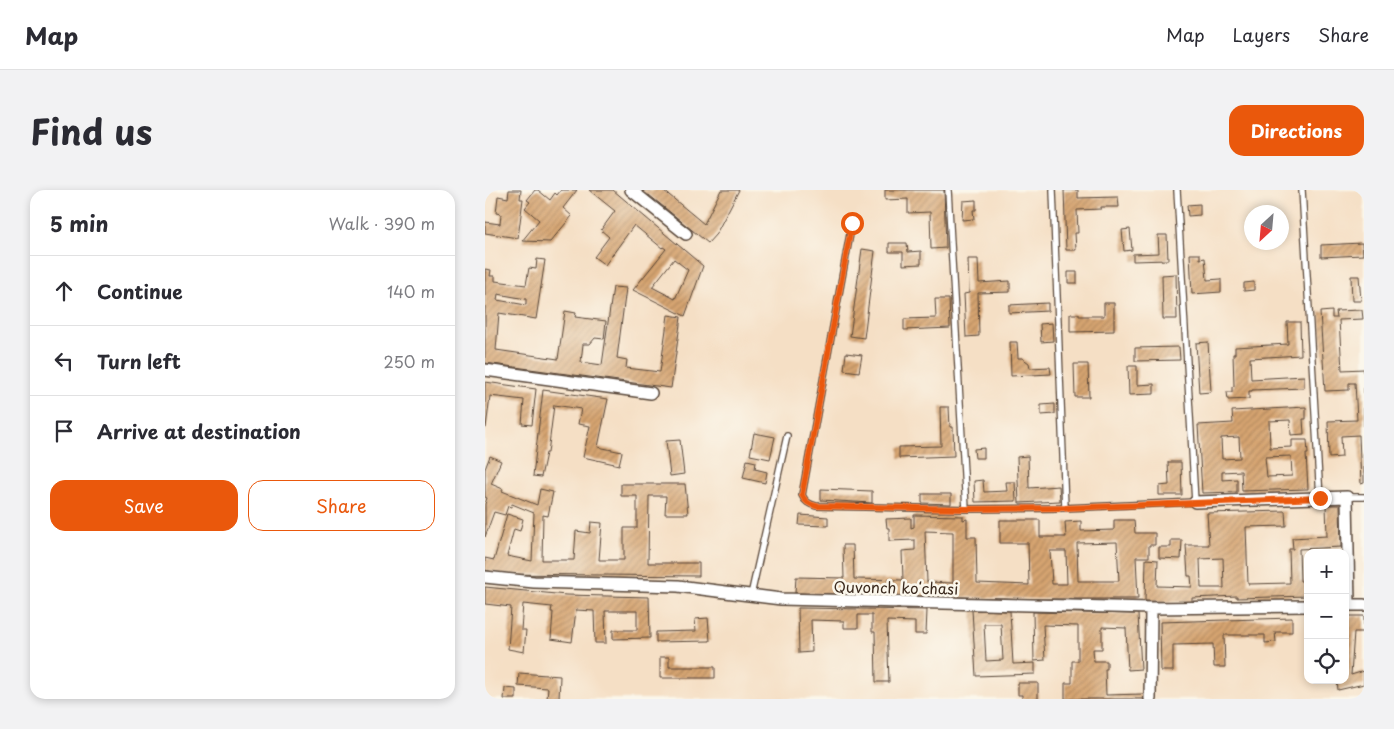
<!DOCTYPE html>
<meta charset="utf-8">
<style>
body{margin:0;font-family:"Playpen Sans",sans-serif;background:#f2f2f3;color:#2b2b33}
.controls{position:absolute;right:15px;bottom:15px;display:grid;overflow:hidden;border-radius:10px;box-shadow:0 2px 8px #0003}
.controls button{width:45px;height:45px;display:grid;place-items:center;padding:0;border:0;border-bottom:1px solid #e1e1e2;background:#fff;color:#2b2b33;font:25px sans-serif}
.compass{position:absolute;left:759px;top:15px;width:45px;height:45px;border-radius:50%;background:#fff;box-shadow:0 2px 8px #0003;rotate:206deg}
.stop{position:absolute;width:15px;height:15px;margin:-11px;border:4px solid #ea580c;border-radius:50%;background:#fff}
.stop.end{background:#ea580c;border-color:#fff;box-shadow:0 1px 5px #0008}
.list{margin:0;padding:0;list-style:none}
h2{display:flex;justify-content:space-between;align-items:center;height:65px;margin:0;padding:0 20px;font-size:21px}
h2 small{font-size:16px;font-weight:400;color:#7c7c81}
.list li{display:grid;grid-template-columns:32px 1fr auto;gap:15px;align-items:center;box-sizing:border-box;height:70px;padding:0 20px;border-top:1px solid #e1e1e2}
.list b{display:block;font-size:19px;white-space:nowrap}
.list em{font-size:16px;font-style:normal;color:#7c7c81}
.actions{display:flex;gap:10px;padding:15px 20px}
.actions a{flex:1;padding:11px 0;border:1px solid #ea580c;border-radius:15px;text-align:center;font-size:18px;color:#ea580c}
.actions .main{background:#ea580c;color:#fff}
.icon{flex:none;width:28px;height:28px;fill:none;stroke:currentColor;stroke-width:2;stroke-linecap:round;stroke-linejoin:round}
.map{position:relative;flex:none;width:879px;height:509px;overflow:hidden;border-radius:15px}
header{display:flex;align-items:center;gap:30px;box-sizing:border-box;height:70px;padding:0 25px;background:#fff;border-bottom:1px solid #e1e1e2}
header strong{font-size:24px}
nav{display:flex;gap:28px;margin-inline-start:auto;font-size:18px}
.intro{display:flex;align-items:center;justify-content:space-between;box-sizing:border-box;height:120px;padding:0 30px}
h1{margin:0;font-size:35px}
.button{padding:12px 22px;border-radius:15px;background:#ea580c;color:#fff;font-size:18px;font-weight:700}
main{display:flex;gap:30px;padding:0 30px}
aside{flex:1;background:#fff;border-radius:15px;box-shadow:0 2px 8px #0003}
.map>svg:first-child{display:block}
.building{fill:url(#building-hatch);fill-rule:evenodd}
.lines{fill:none;stroke-linecap:round;stroke-linejoin:round}
.service-casing{stroke:#574537;stroke-width:8}
.minor-casing{stroke:#574537;stroke-width:14}
.service{stroke:#fff;stroke-width:5.5}
.minor{stroke:#fff;stroke-width:11}
.route{stroke:#ea580c;stroke-width:6}
.labels{text-anchor:middle;dominant-baseline:central;stroke-width:5;stroke-linejoin:round;paint-order:stroke}
.street-label{font-size:15px;fill:#3b2a1e;stroke:#fbf7ec}
</style>
<header>
<strong>Map</strong>
<nav><a>Map</a><a>Layers</a><a>Share</a></nav>
</header>
<div class="intro"><h1>Find us</h1><a class="button">Directions</a></div>
<main>
<aside>
<h2>5 min<small>Walk · 390 m</small></h2>
<ul class="list">
<li><svg class="icon" aria-label="ahead" viewBox="0 0 24 24"><path d="M12 20V5M6 11l6-6 6 6"/></svg><div><b>Continue</b></div><em>140 m</em></li>
<li><svg class="icon" aria-label="left" viewBox="0 0 24 24"><path d="M17 20v-9H6M10 6l-5 5 5 5"/></svg><div><b>Turn left</b></div><em>250 m</em></li>
<li><svg class="icon" aria-label="arrive" viewBox="0 0 24 24"><path d="M6 21V4h12l-3 4 3 4H6"/></svg><div><b>Arrive at destination</b></div></li>
</ul>
<div class="actions"><a class="main">Save</a><a>Share</a></div>
</aside>
<div class="map">
<svg width="879" height="509" viewBox="0 0 879 509">
<defs>
<pattern id="building-hatch" width="6" height="6" patternUnits="userSpaceOnUse" patternTransform="scale(1.25)"><rect width="6" height="6" fill="#d6a471"/><path d="M-1 1l2-2M0 6l6-6M5 7l2-2" fill="none" stroke="#af865c"/></pattern>
</defs>
<rect width="100%" height="100%" fill="#fbf7ec"/>
<filter id="ink" filterUnits="userSpaceOnUse"><feTurbulence type="fractalNoise" baseFrequency=".02" numOctaves="2"/><feDisplacementMap in="SourceGraphic" scale="10" xChannelSelector="R" yChannelSelector="G"/><feConvolveMatrix kernelMatrix="1 2 1 2 8 2 1 2 1" color-interpolation-filters="sRGB"/></filter>
<filter id="wash" filterUnits="userSpaceOnUse"><feTurbulence type="fractalNoise" baseFrequency=".0096" numOctaves="4" result="noise"/><feDisplacementMap in="SourceGraphic" scale="20" xChannelSelector="R" yChannelSelector="G"/><feGaussianBlur stdDeviation="1.12" result="paint"/><feColorMatrix in="noise" values="0 0 0 0 0 0 0 0 0 0 0 0 0 0 0 0 0 1.4 0 .05"/><feComposite in="paint" operator="in"/></filter>
<g filter="url(#wash)">
<rect width="100%" height="100%" fill="#f5dfc5"/>
<g id="blocks">
<path class="building" d="M 24,0 L 36,0 L 35,9 L 38,9 L 33,48 L 0,43 L 0,32 L 15,34 L 16,24 L 11,23 L 13,6 L 23,8 Z
M 50,0 L 53,0 L 65,10 L 70,3 L 72,5 L 76,0 L 92,0 L 78,18 L 87,26 L 65,52 L 37,51 L 54,30 L 40,18 L 45,12 L 42,10 Z
M 104,0 L 128,0 L 218,76 L 200,126 L 148,100 L 181,59 L 178,57 L 177,58 L 149,35 L 120,75 L 109,67 L 124,47 L 116,40 L 130,21 ZM 189,69 L 203,80 L 190,109 L 167,97 Z
M 155,0 L 178,0 L 219,34 L 236,0 L 254,0 L 231,44 L 223,53 L 164,5 L 162,6 Z
M 400,0 L 459,0 L 461,58 L 446,59 L 445,22 L 423,23 L 423,9 L 400,10 Z
M 579,0 L 593,0 L 593,8 L 633,7 L 634,17 L 616,17 L 616,19 L 592,20 L 593,43 L 590,43 L 591,60 L 581,60 Z
M 491,10 L 491,20 L 488,20 L 489,29 L 477,30 L 478,11 Z
M 715,14 L 715,25 L 703,26 L 702,15 Z
M 645,39 L 647,60 L 639,61 L 637,40 Z
M 673,45 L 682,45 L 683,70 L 648,71 L 648,64 L 674,63 Z
M 404,53 L 422,53 L 423,62 L 436,61 L 436,74 L 418,75 L 418,62 L 404,62 Z
M 877,53 L 878,65 L 836,67 L 836,55 Z
M 377,59 L 390,61 L 379,148 L 365,146 Z
M 705,64 L 715,64 L 715,69 L 720,68 L 722,90 L 736,89 L 736,102 L 707,104 Z
M 52,69 L 60,70 L 51,129 L 14,123 L 11,160 L 73,169 L 80,121 L 91,123 L 90,127 L 121,131 L 119,149 L 110,148 L 105,154 L 98,154 L 96,172 L 117,175 L 128,97 L 141,98 L 132,168 L 142,170 L 141,178 L 175,182 L 183,125 L 196,127 L 186,198 L 0,173 L 0,79 L 6,80 L 5,86 L 10,86 L 10,91 L 41,95 L 44,78 L 51,79 ZM 13,104 L 41,109 L 41,115 L 12,110 Z
M 483,69 L 493,69 L 494,93 L 525,91 L 525,102 L 493,103 L 494,146 L 481,147 L 479,104 L 484,103 Z
M 583,82 L 592,82 L 592,93 L 583,93 Z
M 691,84 L 692,129 L 678,129 L 677,85 Z
M 866,86 L 874,86 L 876,111 L 867,111 Z
M 769,92 L 769,100 L 759,101 L 759,93 Z
M 450,109 L 464,109 L 465,138 L 419,140 L 419,129 L 451,128 Z
M 563,113 L 563,121 L 524,123 L 524,115 Z
M 619,113 L 629,113 L 629,141 L 585,142 L 585,124 L 594,124 L 594,126 L 619,126 Z
M 877,120 L 878,129 L 854,130 L 857,180 L 879,179 L 879,293 L 876,294 L 874,245 L 856,246 L 857,267 L 844,268 L 843,231 L 872,230 L 870,193 L 864,193 L 864,200 L 840,201 L 835,122 L 847,121 L 847,128 L 852,128 L 851,121 Z
M 802,132 L 815,132 L 816,165 L 765,168 L 766,189 L 819,186 L 819,198 L 767,200 L 767,201 L 764,201 L 764,209 L 743,210 L 742,202 L 747,202 L 747,197 L 749,196 L 748,164 L 750,164 L 750,157 L 803,154 Z
M 567,133 L 568,151 L 556,152 L 555,134 Z
M 525,152 L 532,152 L 533,168 L 537,168 L 544,173 L 545,178 L 565,177 L 566,184 L 526,186 Z
M 723,152 L 726,202 L 714,203 L 711,153 Z
M 694,157 L 695,170 L 650,171 L 650,158 Z
M 361,163 L 377,165 L 374,182 L 359,180 Z
M 589,174 L 603,174 L 604,207 L 590,207 Z
M 643,176 L 652,176 L 652,195 L 669,194 L 669,204 L 644,205 Z
M 0,192 L 51,199 L 47,235 L 37,234 L 39,210 L 5,206 L 1,238 L 0,238 Z
M 58,200 L 123,209 L 113,257 L 137,262 L 134,275 L 98,267 L 105,236 L 93,234 L 96,219 L 69,215 L 63,263 L 61,263 L 56,287 L 48,286 Z
M 570,214 L 570,224 L 556,225 L 556,215 Z
M 455,217 L 464,217 L 465,237 L 468,237 L 469,266 L 414,268 L 414,257 L 456,256 Z
M 821,217 L 821,229 L 818,229 L 819,244 L 806,245 L 805,230 L 784,231 L 785,258 L 807,257 L 807,250 L 822,250 L 823,264 L 821,264 L 823,299 L 757,301 L 756,281 L 737,282 L 737,290 L 752,289 L 752,302 L 717,303 L 713,235 L 748,233 L 747,221 ZM 754,247 L 755,268 L 737,269 L 736,248 ZM 806,266 L 807,286 L 782,287 L 780,267 Z
M 269,243 L 290,247 L 285,269 L 265,265 Z
M 195,250 L 199,284 L 185,286 L 181,251 Z
M 499,258 L 499,268 L 490,268 L 489,259 Z
M 5,266 L 16,271 L 6,294 L 18,299 L 17,301 L 52,315 L 55,299 L 68,302 L 63,326 L 58,325 L 57,370 L 89,370 L 91,341 L 105,343 L 106,332 L 117,333 L 114,370 L 139,370 L 139,338 L 152,338 L 152,306 L 136,306 L 136,294 L 200,294 L 203,324 L 180,324 L 181,306 L 164,306 L 163,373 L 214,373 L 214,386 L 16,384 L 0,380 L 0,368 L 9,370 L 22,324 L 38,329 L 35,341 L 29,339 L 22,366 L 47,371 L 49,323 L 27,314 L 26,317 L 23,316 L 20,325 L 9,322 L 0,347 L 0,314 L 2,308 L 0,307 L 0,279 Z
M 543,266 L 544,298 L 574,296 L 575,311 L 534,313 L 532,267 Z
M 262,270 L 271,272 L 270,279 L 282,282 L 280,293 L 258,288 Z
M 683,272 L 696,272 L 697,305 L 674,305 L 674,296 L 684,295 Z
M 498,290 L 499,302 L 522,301 L 521,292 L 530,292 L 531,311 L 490,312 L 489,291 Z
M 336,299 L 387,301 L 387,313 L 336,310 Z
M 437,304 L 466,304 L 466,314 L 437,313 Z
M 841,315 L 855,315 L 856,357 L 814,359 L 815,391 L 823,391 L 823,406 L 752,408 L 752,406 L 707,408 L 707,412 L 660,411 L 661,369 L 673,370 L 672,396 L 707,397 L 706,386 L 703,386 L 701,355 L 724,355 L 722,323 L 800,321 L 801,336 L 761,337 L 763,394 L 805,393 L 804,359 L 808,359 L 807,348 L 842,346 ZM 738,368 L 739,398 L 716,398 L 715,369 Z
M 315,325 L 343,327 L 343,336 L 314,335 Z
M 429,325 L 478,326 L 478,330 L 482,329 L 482,347 L 491,347 L 492,393 L 544,395 L 543,353 L 515,353 L 515,330 L 555,330 L 555,347 L 581,347 L 580,332 L 596,331 L 596,341 L 629,340 L 629,330 L 649,330 L 650,343 L 670,343 L 670,355 L 664,355 L 664,367 L 651,367 L 653,409 L 556,409 L 310,403 L 311,387 L 359,388 L 358,355 L 368,355 L 369,389 L 418,390 L 417,361 L 430,360 L 430,350 L 404,351 L 404,338 L 402,338 L 401,329 L 426,328 L 426,338 L 429,337 ZM 440,341 L 468,342 L 468,393 L 442,392 ZM 632,352 L 634,391 L 593,391 L 592,353 ZM 565,361 L 581,361 L 582,394 L 567,394 Z
M 686,350 L 697,350 L 696,369 L 674,368 L 674,357 L 686,357 Z
M 0,397 L 81,405 L 164,407 L 165,448 L 128,449 L 128,440 L 152,440 L 152,421 L 120,421 L 121,453 L 110,453 L 109,421 L 91,420 L 87,452 L 66,449 L 68,422 L 66,422 L 67,417 L 38,414 L 36,440 L 41,440 L 39,462 L 23,459 L 26,417 L 0,414 Z
M 313,418 L 442,420 L 441,444 L 430,444 L 430,432 L 402,431 L 404,492 L 391,492 L 390,442 L 387,442 L 387,425 L 373,425 L 373,438 L 359,438 L 359,431 L 326,430 L 327,462 L 314,463 Z
M 487,420 L 525,421 L 528,474 L 550,473 L 550,484 L 491,486 ZM 499,434 L 516,434 L 518,470 L 501,471 Z
M 548,422 L 653,424 L 656,479 L 643,480 L 641,438 L 617,437 L 617,459 L 608,459 L 609,471 L 622,471 L 622,479 L 620,479 L 621,505 L 659,504 L 659,509 L 580,509 L 580,493 L 587,493 L 587,471 L 593,471 L 593,436 L 558,435 L 560,470 L 549,471 Z
M 860,426 L 879,426 L 879,442 L 869,442 L 866,485 L 879,481 L 879,494 L 853,500 L 852,490 L 860,490 Z
M 223,428 L 225,451 L 171,452 L 171,442 L 211,441 L 210,429 Z
M 807,428 L 807,442 L 790,442 L 791,452 L 780,453 L 780,445 L 739,445 L 740,477 L 729,477 L 728,454 L 688,455 L 688,481 L 676,481 L 675,432 Z
M 175,467 L 184,467 L 184,477 L 230,477 L 230,488 L 175,488 Z
M 34,483 L 75,486 L 74,509 L 62,509 L 63,498 L 33,496 Z
M 533,493 L 553,493 L 553,509 L 537,509 L 537,505 L 533,505 Z
M 20,498 L 31,499 L 31,509 L 19,509 Z"/>
</g>
</g>
<g filter="url(#ink)">
<use href="#blocks" fill-opacity="0" stroke="#574537" stroke-width="1"/>
<g class="lines">
<defs>
<path id="service" d="M 463,0 L 481,319
M 568,0 L 580,318
M 817,0 L 835,308
M 367,33 L 317,305 C 320,312 324,314 331,316 L 481,319 L 580,318 L 710,312 L 692,0
M 862,307 L 879,307
M 266,405 L 302,246"/>
<path id="minor" d="M 146,0 L 201,44
M 0,180 L 166,203
M 710,312 L 862,307 L 864,415
M 0,387 L 49,392 L 193,396 L 296,409 L 666,418 L 823,416
M 860,415 L 879,415
M 665,509 L 666,418"/>
</defs>
<use href="#service" class="service-casing"/>
<use href="#minor" class="minor-casing"/>
<use href="#service" class="service"/>
<use href="#minor" class="minor"/>
</g>
</g>
<g class="lines" filter="url(#ink)">
<path class="route" d="M 367,33 L 317,305 C 320,312 324,314 331,316 L 481,319 L 580,318 L 835,308"/>
</g>
<g class="labels">
<g class="street-label">
<text transform="translate(411 397) rotate(1)">Quvonch koʻchasi</text>
</g>
</g>
</svg>
<div class="controls">
<button>+</button>
<button>−</button>
<button><svg class="icon" aria-label="locate" viewBox="0 0 24 24"><circle cx="12" cy="12" r="6"/><path d="M12 2v4M12 18v4M2 12h4M18 12h4"/></svg></button>
</div>
<svg class="compass" viewBox="-18 -18 36 36"><path d="M0-13l5 13h-10z" fill="#e53935"/><path d="M0 13l5-13h-10z" fill="#7c7c81"/></svg>
<div class="stop" style="left:367px;top:33px"></div>
<div class="stop end" style="left:835px;top:308px"></div>
</div>
</main>
